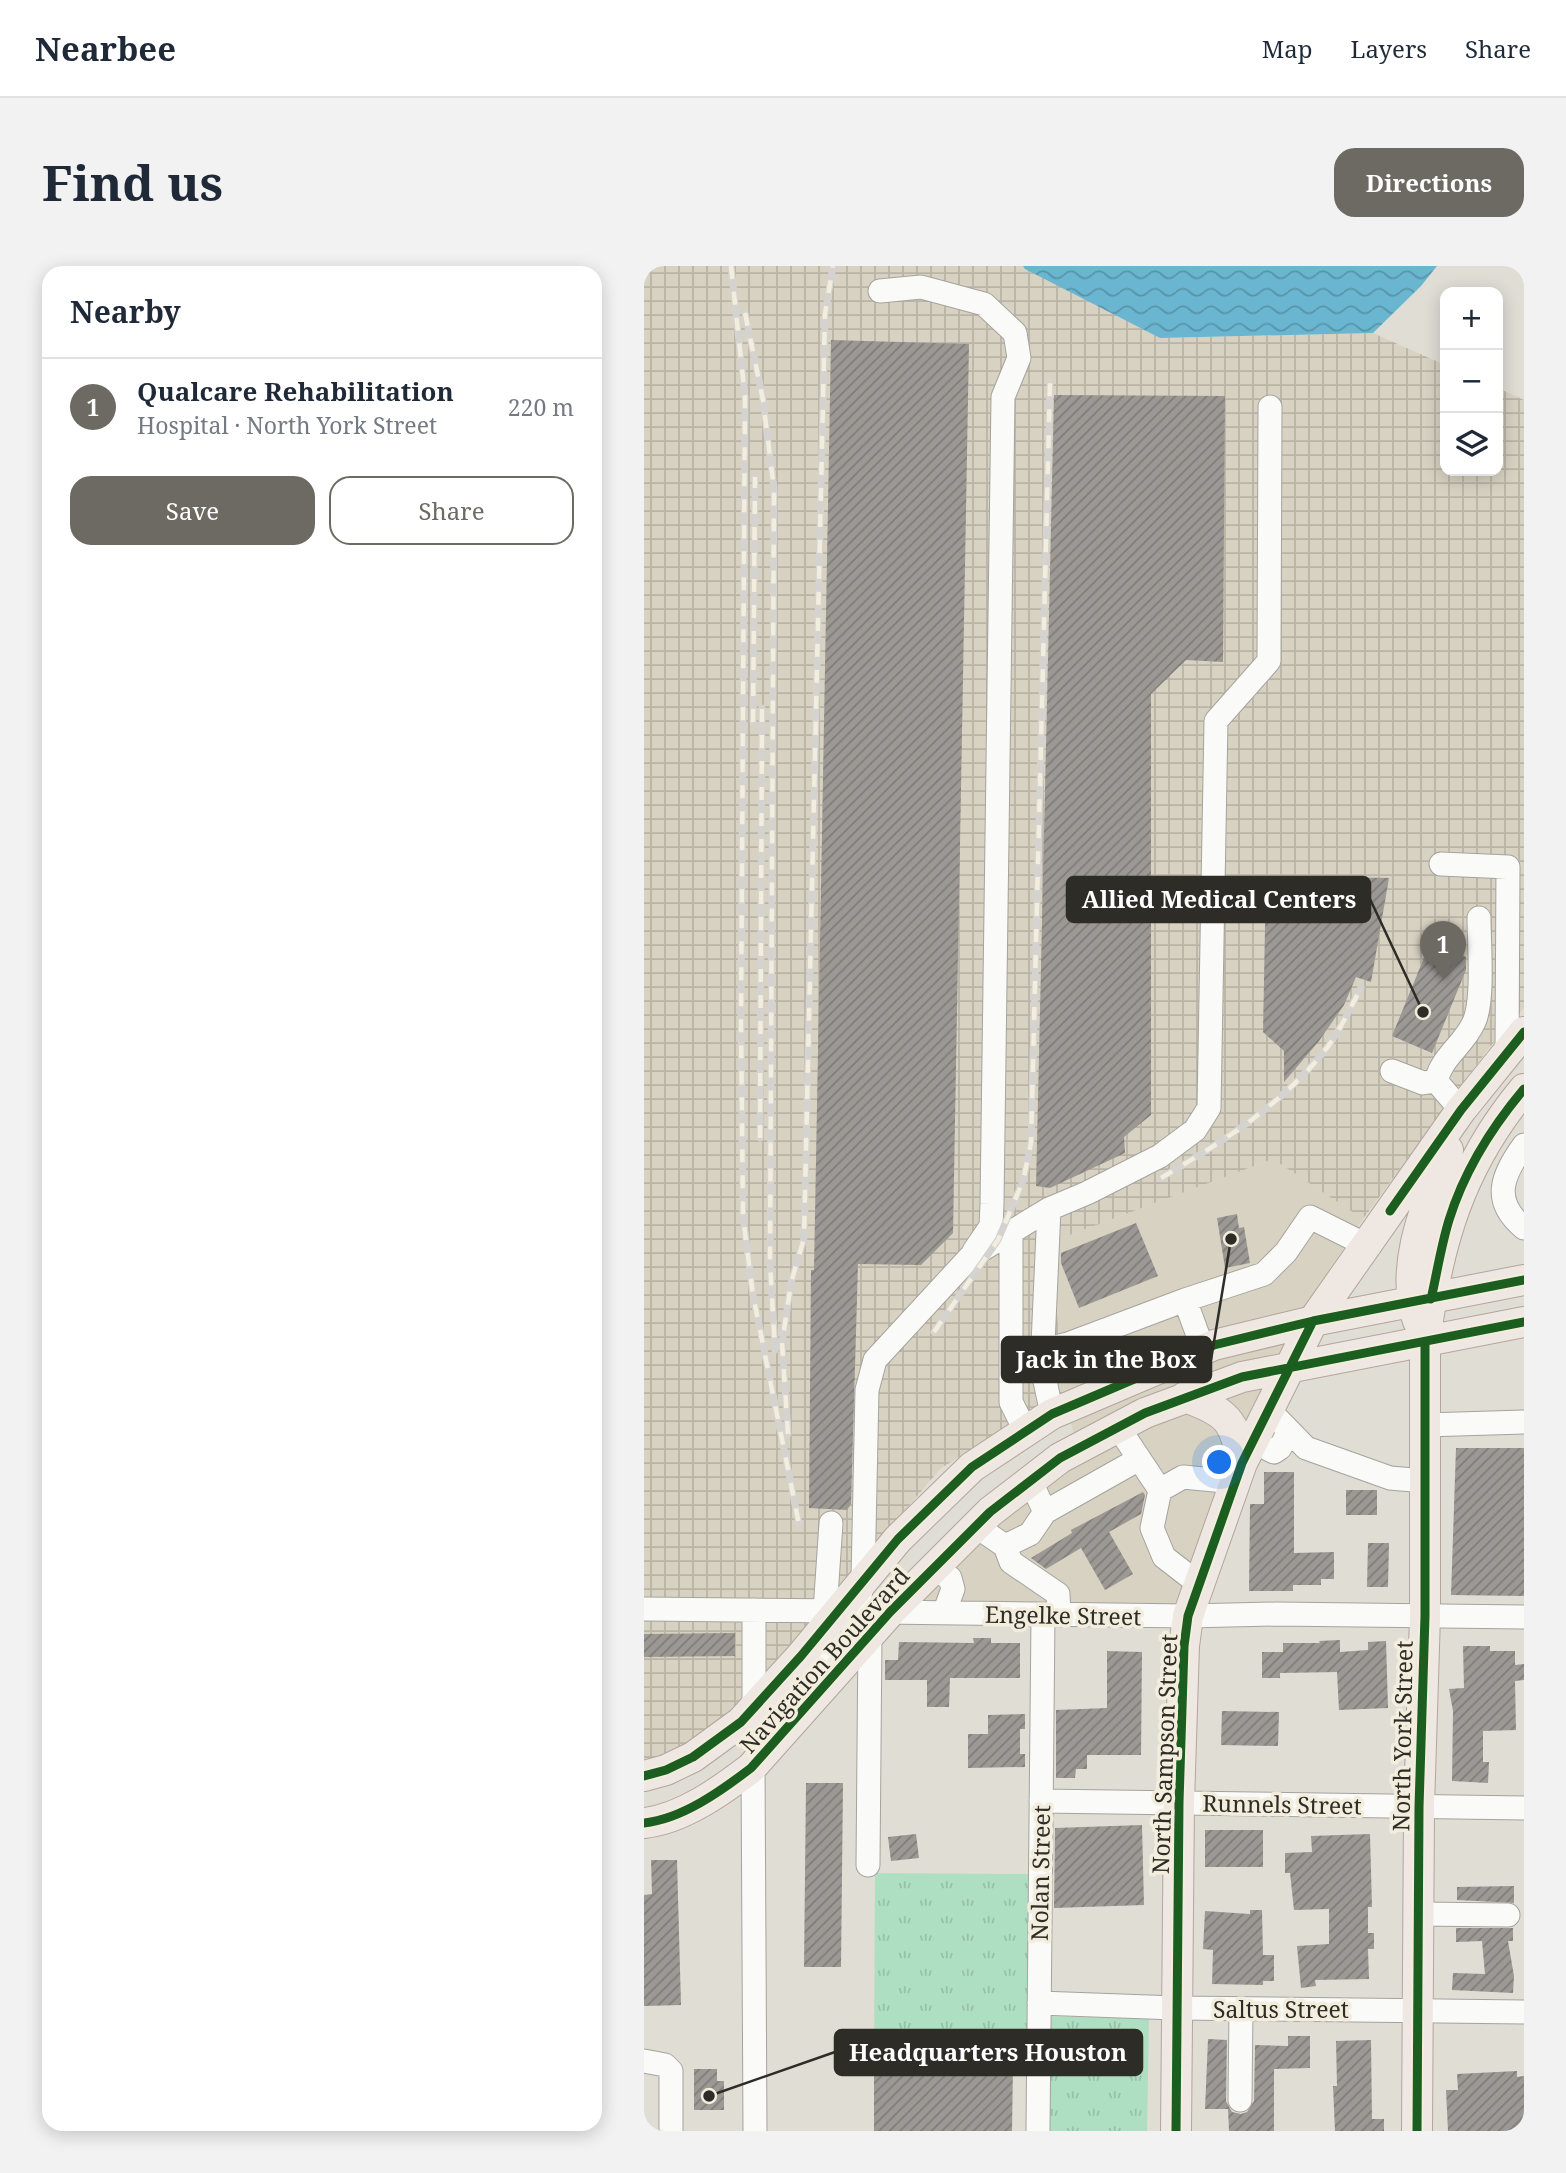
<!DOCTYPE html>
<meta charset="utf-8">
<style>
body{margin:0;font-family:"Noto Serif",serif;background:#f2f2f3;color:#1f2937}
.controls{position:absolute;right:21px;top:21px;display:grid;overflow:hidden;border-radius:14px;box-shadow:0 4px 18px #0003}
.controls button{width:63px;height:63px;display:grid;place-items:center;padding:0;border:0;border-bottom:2px solid #e0e1e3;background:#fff;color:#1f2937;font:35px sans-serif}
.you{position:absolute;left:576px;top:1197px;width:24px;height:24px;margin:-18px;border:5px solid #fff;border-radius:50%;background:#1a73e8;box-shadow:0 0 0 10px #1a73e833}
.badge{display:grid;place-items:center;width:46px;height:46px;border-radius:50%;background:#6c6a63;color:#fff;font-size:23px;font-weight:700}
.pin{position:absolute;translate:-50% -58px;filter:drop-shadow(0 2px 4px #0008)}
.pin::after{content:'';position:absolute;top:37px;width:24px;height:21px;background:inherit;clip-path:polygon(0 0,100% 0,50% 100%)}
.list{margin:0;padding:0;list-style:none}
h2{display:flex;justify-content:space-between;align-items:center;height:91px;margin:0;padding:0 28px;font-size:30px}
h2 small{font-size:23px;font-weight:400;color:#747a83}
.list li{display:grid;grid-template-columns:46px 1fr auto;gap:21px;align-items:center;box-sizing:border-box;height:98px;padding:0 28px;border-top:2px solid #e0e1e3}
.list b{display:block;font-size:26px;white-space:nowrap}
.list p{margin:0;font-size:23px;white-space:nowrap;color:#747a83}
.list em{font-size:23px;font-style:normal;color:#747a83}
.actions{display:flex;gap:14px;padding:21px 28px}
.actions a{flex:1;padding:16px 0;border:2px solid #6c6a63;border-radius:21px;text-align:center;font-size:24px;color:#6c6a63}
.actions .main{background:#6c6a63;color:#fff}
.icon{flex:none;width:38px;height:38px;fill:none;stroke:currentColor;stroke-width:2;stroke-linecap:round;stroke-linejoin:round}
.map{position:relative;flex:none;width:880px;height:1865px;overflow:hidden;border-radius:21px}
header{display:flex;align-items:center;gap:42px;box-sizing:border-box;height:98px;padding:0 35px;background:#fff;border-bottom:2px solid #e0e1e3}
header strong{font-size:33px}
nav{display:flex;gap:38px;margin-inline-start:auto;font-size:24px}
.intro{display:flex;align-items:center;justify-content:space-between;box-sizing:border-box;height:168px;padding:0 42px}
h1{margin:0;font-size:49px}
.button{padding:18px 32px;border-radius:21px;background:#6c6a63;color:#fff;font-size:24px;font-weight:700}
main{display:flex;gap:42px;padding:0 42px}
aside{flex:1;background:#fff;border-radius:21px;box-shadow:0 4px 18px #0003}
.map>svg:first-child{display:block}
.built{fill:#d8d2c2}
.industrial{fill:url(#industrial-grid)}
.grass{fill:url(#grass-tufts)}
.water{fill:url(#water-waves)}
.building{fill:url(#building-hatch)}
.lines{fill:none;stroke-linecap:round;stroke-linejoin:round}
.minor-casing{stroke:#a5a39c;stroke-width:25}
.major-casing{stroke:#b3a59c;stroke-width:32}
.minor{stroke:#fafaf9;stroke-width:23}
.major{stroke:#eee7e2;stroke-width:30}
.rail-casing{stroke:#d4d3d0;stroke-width:7}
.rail{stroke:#f3eddd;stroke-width:4.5;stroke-dasharray:13;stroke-linecap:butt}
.cycleway-casing{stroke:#f3eddd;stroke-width:13}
.cycleway{stroke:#1b5e20;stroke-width:9}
.labels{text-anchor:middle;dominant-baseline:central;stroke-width:7;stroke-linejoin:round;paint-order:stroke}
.street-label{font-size:23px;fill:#2e2c26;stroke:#f3eddd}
.leader{fill:none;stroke:#2e2c26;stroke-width:2.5}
.callout-dot{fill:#2e2c26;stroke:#f3eddd;stroke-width:2.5}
.callout{fill:#2e2c26;stroke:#2e2c26;stroke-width:2.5}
.callout-label{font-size:24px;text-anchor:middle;font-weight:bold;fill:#fff}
</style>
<header>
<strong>Nearbee</strong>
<nav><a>Map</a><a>Layers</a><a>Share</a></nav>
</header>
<div class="intro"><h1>Find us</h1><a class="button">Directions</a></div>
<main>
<aside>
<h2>Nearby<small></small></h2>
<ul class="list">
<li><span class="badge">1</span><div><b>Qualcare Rehabilitation</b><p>Hospital · North York Street</p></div><em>220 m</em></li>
</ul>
<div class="actions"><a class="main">Save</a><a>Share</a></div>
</aside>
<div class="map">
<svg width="880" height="1865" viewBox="0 0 880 1865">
<defs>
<pattern id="industrial-grid" width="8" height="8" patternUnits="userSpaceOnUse" patternTransform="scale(1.75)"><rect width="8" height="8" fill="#d8d2c2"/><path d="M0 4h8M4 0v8" fill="none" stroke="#bab4a7"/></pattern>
<pattern id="grass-tufts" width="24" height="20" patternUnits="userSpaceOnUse" patternTransform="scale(1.75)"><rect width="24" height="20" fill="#aedfc2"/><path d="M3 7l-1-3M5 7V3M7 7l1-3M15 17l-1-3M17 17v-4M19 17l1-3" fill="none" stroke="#96c0a7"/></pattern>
<pattern id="water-waves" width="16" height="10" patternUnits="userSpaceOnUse" patternTransform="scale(1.75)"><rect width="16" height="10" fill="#6ab6d0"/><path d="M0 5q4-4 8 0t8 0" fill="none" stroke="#5894a9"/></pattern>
<pattern id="building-hatch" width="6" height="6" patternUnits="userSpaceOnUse" patternTransform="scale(1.75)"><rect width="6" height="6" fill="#9c9894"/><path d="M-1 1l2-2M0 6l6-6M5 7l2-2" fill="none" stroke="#807c79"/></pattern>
</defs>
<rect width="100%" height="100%" fill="#e0ddd5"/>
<path class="built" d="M 629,893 L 719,953 L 666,1034 L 536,1337 L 527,1340 L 284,1338 L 280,1333 L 317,1284 L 437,1195 L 420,1131 L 407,976 Z"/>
<path class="industrial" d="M 0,0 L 379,0 L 516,72 L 729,67 L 801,99 L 801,205 L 854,205 L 854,122 L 880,134 L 880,742 L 845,782 L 719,953 L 629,893 L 407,976 L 420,1131 L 297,1202 L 90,1444 L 54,1475 L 0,1499 Z"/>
<path class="grass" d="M 231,1607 L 389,1608 L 388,1799 L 230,1798 Z
M 401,1750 L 505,1753 L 503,1865 L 400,1865 Z"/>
<path class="water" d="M 379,0 L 793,0 L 777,20 L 729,67 L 516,72 L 381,3 Z"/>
<path class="building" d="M 187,74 L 325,78 L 309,967 L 277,999 L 214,998 L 207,1238 L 203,1244 L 165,1242 L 167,1004 L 170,1004 Z
M 410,129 L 581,130 L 579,396 L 542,394 L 507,428 L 507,849 L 480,871 L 481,887 L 406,922 L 392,920 Z
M 622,610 L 745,612 L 727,716 L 712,711 L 700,739 L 675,775 L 640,816 L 640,785 L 619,766 Z
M 786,677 L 822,691 L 822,704 L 788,787 L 748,770 Z
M 593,948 L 595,962 L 600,961 L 606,997 L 581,1002 L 573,952 Z
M 492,957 L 514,1010 L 435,1042 L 417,997 L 417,987 Z
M 812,1182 L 880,1182 L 880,1330 L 807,1329 Z
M 620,1206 L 650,1206 L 650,1287 L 690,1286 L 690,1313 L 677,1313 L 677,1319 L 649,1319 L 649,1325 L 605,1325 L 606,1238 L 620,1238 Z
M 702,1224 L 733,1224 L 733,1249 L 702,1249 Z
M 499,1226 L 501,1229 L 497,1248 L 465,1266 L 489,1308 L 461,1324 L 437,1282 L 402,1303 L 387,1292 L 428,1267 L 427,1264 Z
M 724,1277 L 745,1277 L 744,1321 L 723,1321 Z
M 91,1367 L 91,1390 L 0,1391 L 0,1368 Z
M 329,1372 L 347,1372 L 347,1377 L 376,1377 L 376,1412 L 306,1412 L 305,1441 L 283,1441 L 283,1414 L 241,1414 L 241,1394 L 254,1394 L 255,1376 L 330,1377 Z
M 696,1374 L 696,1386 L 724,1384 L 724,1376 L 742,1375 L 744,1442 L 695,1444 L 693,1406 L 636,1407 L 636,1412 L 618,1412 L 618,1386 L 639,1386 L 639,1377 L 676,1377 L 675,1375 Z
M 819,1380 L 846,1380 L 846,1385 L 871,1385 L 871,1399 L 880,1398 L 880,1414 L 871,1415 L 872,1464 L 839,1465 L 839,1496 L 845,1496 L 844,1517 L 808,1515 L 809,1445 L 805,1423 L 820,1422 Z
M 463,1385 L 498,1386 L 497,1489 L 443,1489 L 443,1503 L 432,1503 L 431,1512 L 412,1512 L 412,1444 L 463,1442 Z
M 578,1445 L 635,1446 L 634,1480 L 577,1479 Z
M 381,1448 L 381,1463 L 376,1463 L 376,1488 L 381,1488 L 381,1501 L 324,1502 L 324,1468 L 344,1468 L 344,1449 Z
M 162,1517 L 199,1517 L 197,1701 L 160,1701 Z
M 498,1559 L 500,1639 L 410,1642 L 411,1562 Z
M 561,1564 L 619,1564 L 619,1601 L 561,1601 Z
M 272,1568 L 275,1592 L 247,1595 L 244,1571 Z
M 726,1568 L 728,1641 L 724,1641 L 724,1667 L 730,1667 L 730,1683 L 724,1683 L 725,1713 L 671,1714 L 672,1720 L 657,1722 L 653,1680 L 685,1678 L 685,1643 L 650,1644 L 646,1607 L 641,1607 L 641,1587 L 668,1586 L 667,1570 Z
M 7,1594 L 33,1594 L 37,1739 L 0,1740 L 0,1629 L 8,1628 Z
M 870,1620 L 870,1637 L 813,1634 L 813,1621 Z
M 606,1644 L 618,1644 L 619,1689 L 630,1689 L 630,1715 L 619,1715 L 619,1719 L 568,1718 L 569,1684 L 559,1683 L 561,1645 L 606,1648 Z
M 812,1662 L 869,1662 L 869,1675 L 864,1675 L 870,1710 L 869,1727 L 808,1724 L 809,1707 L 841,1708 L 838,1675 L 812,1676 Z
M 644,1770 L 666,1770 L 666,1802 L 630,1803 L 630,1865 L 585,1865 L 584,1843 L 561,1843 L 564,1773 L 583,1774 L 582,1835 L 588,1846 L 597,1848 L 603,1846 L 610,1835 L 611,1779 L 644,1780 Z
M 727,1774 L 728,1853 L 740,1853 L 740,1865 L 691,1865 L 689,1820 L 693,1820 L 692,1775 Z
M 230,1798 L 369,1799 L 368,1865 L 230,1865 Z
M 50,1803 L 73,1803 L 73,1815 L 80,1815 L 80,1844 L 50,1844 Z
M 873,1805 L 873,1811 L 880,1810 L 880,1865 L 804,1865 L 802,1824 L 814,1824 L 813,1808 Z"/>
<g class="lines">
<defs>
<path id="minor" d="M 236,25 L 277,21 L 340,38 L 371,67 L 375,92 L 359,131 L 348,938 L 347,960 L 330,985
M 797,598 L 864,601 L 863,786
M 748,805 L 779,817 L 792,815
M 817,844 L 792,815 C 798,790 820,779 830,756 C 840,734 835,678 835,652
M 880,879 C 858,909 847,935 880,962
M 405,943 L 398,1101 L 408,1148
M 367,966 L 367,1136 L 382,1166
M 541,1034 L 559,1083
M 399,1084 L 424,1078 L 541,1034 L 620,1008 L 642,986 L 666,951 L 722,979
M 624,1143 L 662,1182 L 746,1212 L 781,1215
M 781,1159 L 880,1156
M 474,1161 L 516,1224
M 608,1175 L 630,1186 L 636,1182 L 645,1165
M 401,1246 L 495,1193
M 332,1260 L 361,1280 L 386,1268 L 401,1246 L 386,1214
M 361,1280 L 367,1296 L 414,1328 L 415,1349
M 289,1303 L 306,1312 L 309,1323 L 300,1347
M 555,1318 L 520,1291 L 508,1262 L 516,1224 L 539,1211 L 591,1216
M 0,1343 L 203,1345
M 238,1346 L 544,1350 L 632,1348 L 880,1351
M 204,1394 L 219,1314 L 223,1124 L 231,1094 L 326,991 L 405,943 L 443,927 L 516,890 L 551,864 L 565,842 L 572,455 L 625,395 L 626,141
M 181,1420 L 181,1345 L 187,1257
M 110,1442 L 110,1344
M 109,1500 L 111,1865
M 397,1535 L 880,1542
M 224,1599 L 226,1367
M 774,1648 L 864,1649
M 395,1737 L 532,1742 L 880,1746
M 0,1795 L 21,1799 L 27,1805 L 27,1865
M 596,1834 L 597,1743
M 394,1865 L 399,1349"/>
<path id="major" d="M 774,1055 C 754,999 784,936 804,884
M 541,1131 C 583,1146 591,1154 598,1197
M 0,1510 L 22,1504 L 49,1491 L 97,1456 L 157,1390 L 254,1273 L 328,1201 L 408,1148 L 570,1079 L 669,1055 L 880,1014
M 0,1557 C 38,1553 77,1525 107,1502 L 246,1346 L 346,1246 L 416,1192 L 501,1147 L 598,1111 L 880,1056
M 532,1865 L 535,1536 L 540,1380 L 544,1350 L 598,1197 L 669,1055 L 817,844 L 880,766
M 773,1865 L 775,1541 L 781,1350 L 781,1076 C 793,978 816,900 880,823"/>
</defs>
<use href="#minor" class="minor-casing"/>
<use href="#major" class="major-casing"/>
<use href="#minor" class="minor"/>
<use href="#major" class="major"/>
<defs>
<path id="rail" d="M 87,0 L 101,131 L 97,756 L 99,951 L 109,1029 L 155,1258
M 101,47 L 119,134 L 130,223 L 126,996 L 131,1084
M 109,456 L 111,211
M 116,872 L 118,442
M 517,912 C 578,876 637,840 682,783 C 696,765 706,742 717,722
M 290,1066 L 354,974 L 379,915 L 387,877 L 406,117
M 144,1168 L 138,1077 L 147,1017 L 160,972 L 181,48 L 189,0"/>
</defs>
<use href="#rail" class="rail-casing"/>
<use href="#rail" class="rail"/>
<defs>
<path id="cycleway" d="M 746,945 L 817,844 L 880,766
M 787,1033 C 793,1007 797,980 805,954 C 820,906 848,861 880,823
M 0,1510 L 22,1504 L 49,1491 L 97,1456 L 157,1390 L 254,1273 L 328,1201 L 408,1148 L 570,1079 L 669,1055 L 880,1014
M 0,1557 C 38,1553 77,1525 107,1502 L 246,1346 L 346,1246 L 416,1192 L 501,1147 L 598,1111 L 880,1056
M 532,1865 L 535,1536 L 540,1380 L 544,1350 L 598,1197 L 669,1055
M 773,1865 L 775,1541 L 781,1350 L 781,1076"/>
</defs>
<use href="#cycleway" class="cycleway-casing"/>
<use href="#cycleway" class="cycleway"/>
</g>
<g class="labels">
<g class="street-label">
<text transform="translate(419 1349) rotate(1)">Engelke Street</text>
<text transform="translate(180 1394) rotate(-48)">Navigation Boulevard</text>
<text transform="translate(758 1470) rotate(-89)">North York Street</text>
<text transform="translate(520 1488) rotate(-88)">North Sampson Street</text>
<text transform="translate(638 1538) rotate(1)">Runnels Street</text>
<text transform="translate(396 1607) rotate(-89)">Nolan Street</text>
<text x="637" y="1743">Saltus Street</text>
</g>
</g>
<path class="leader" d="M779 746L726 633M587 973L567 1094M65 1830L191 1786"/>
<g class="callout-dot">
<circle cx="779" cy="746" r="7"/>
<circle cx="587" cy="973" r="7"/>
<circle cx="65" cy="1830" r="7"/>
</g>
<g class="callout">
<rect x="423" y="611" width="303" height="45" rx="7"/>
<rect x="358" y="1071" width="209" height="45" rx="7"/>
<rect x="191" y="1764" width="307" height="45" rx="7"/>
</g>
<g class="callout-label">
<text x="575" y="642">Allied Medical Centers</text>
<text x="462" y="1102">Jack in the Box</text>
<text x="344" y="1795">Headquarters Houston</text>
</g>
</svg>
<div class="controls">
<button>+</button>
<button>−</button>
<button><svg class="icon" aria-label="layers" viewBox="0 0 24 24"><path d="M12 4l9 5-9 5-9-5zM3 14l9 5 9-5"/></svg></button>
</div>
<div class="you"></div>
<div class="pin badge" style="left:799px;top:713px">1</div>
</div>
</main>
